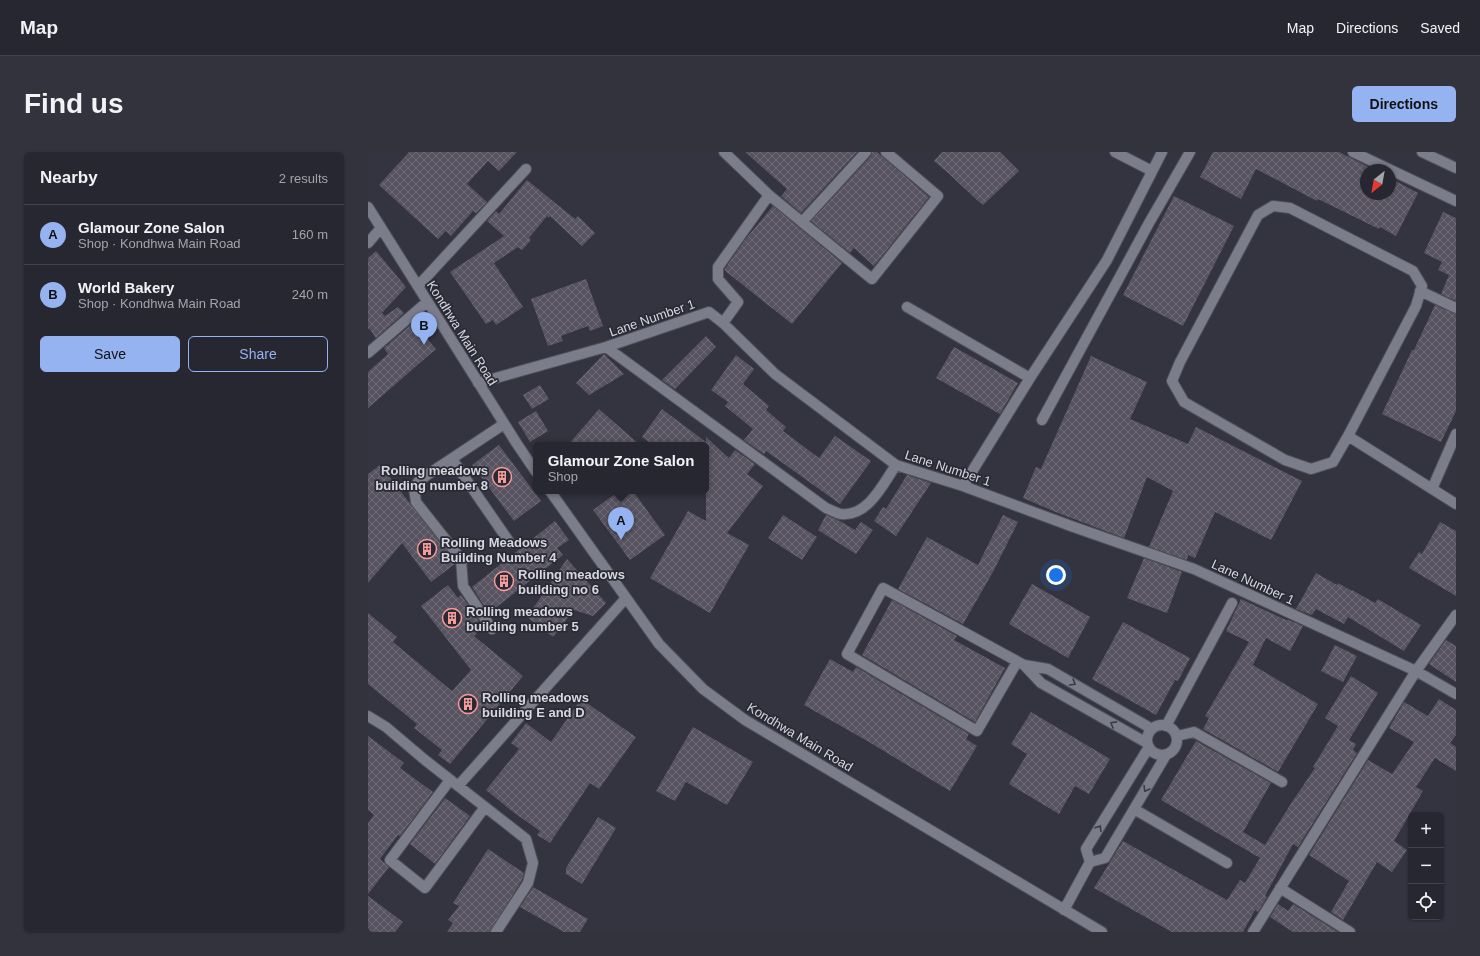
<!DOCTYPE html>
<meta charset="utf-8">
<style>
body{margin:0;font-family:Helvetica,sans-serif;background:#32333c;color:#f1f3f6}
.controls{position:absolute;right:12px;bottom:12px;display:grid;overflow:hidden;border-radius:6px;box-shadow:0 1px 3px #0004}
.controls button{width:36px;height:36px;display:grid;place-items:center;padding:0;border:0;border-bottom:1px solid #42444c;background:#262730;color:#f1f3f6;font:20px sans-serif}
.compass{position:absolute;left:992px;top:12px;width:36px;height:36px;border-radius:50%;background:#262730;box-shadow:0 1px 3px #0004;rotate:211deg}
.you{position:absolute;left:688px;top:423px;width:14px;height:14px;margin:-10px;border:3px solid #fff;border-radius:50%;background:#1a73e8;box-shadow:0 0 0 6px #1a73e833}
.badge{display:grid;place-items:center;width:26px;height:26px;border-radius:50%;background:#95b2f1;color:#111;font-size:13px;font-weight:700}
.pin{position:absolute;translate:-50% -33px;filter:drop-shadow(0 1px 2px #0008)}
.pin::after{content:'';position:absolute;top:21px;width:14px;height:12px;background:inherit;clip-path:polygon(0 0,100% 0,50% 100%)}
.popup{position:absolute;left:165px;top:290px;width:176px;height:52px;box-sizing:border-box;display:grid;place-content:center;border-radius:6px;background:#262730;filter:drop-shadow(0 1px 3px #0005);font-size:13px;white-space:nowrap;color:#a4a5ab}
.popup b{font-size:15px;color:#f1f3f6}
.popup::after{content:'';position:absolute;left:50%;top:100%;margin-left:-8px;border:8px solid transparent;border-top-color:#262730}
.list{margin:0;padding:0;list-style:none}
h2{display:flex;justify-content:space-between;align-items:center;height:52px;margin:0;padding:0 16px;font-size:17px}
h2 small{font-size:13px;font-weight:400;color:#a4a5ab}
.list li{display:grid;grid-template-columns:26px 1fr auto;gap:12px;align-items:center;box-sizing:border-box;height:60px;padding:0 16px;border-top:1px solid #42444c}
.list b{display:block;font-size:15px;white-space:nowrap}
.list p{margin:0;font-size:13px;white-space:nowrap;color:#a4a5ab}
.list em{font-size:13px;font-style:normal;color:#a4a5ab}
.actions{display:flex;gap:8px;padding:12px 16px}
.actions a{flex:1;padding:9px 0;border:1px solid #95b2f1;border-radius:6px;text-align:center;font-size:14px;color:#95b2f1}
.actions .main{background:#95b2f1;color:#111}
.icon{flex:none;width:22px;height:22px;fill:none;stroke:currentColor;stroke-width:2;stroke-linecap:round;stroke-linejoin:round}
.map{position:relative;flex:none;width:1088px;height:780px;overflow:hidden;border-radius:6px}
header{display:flex;align-items:center;gap:24px;box-sizing:border-box;height:56px;padding:0 20px;background:#262730;border-bottom:1px solid #42444c}
header strong{font-size:19px}
nav{display:flex;gap:22px;margin-inline-start:auto;font-size:14px}
.intro{display:flex;align-items:center;justify-content:space-between;box-sizing:border-box;height:96px;padding:0 24px}
h1{margin:0;font-size:28px}
.button{padding:10px 18px;border-radius:6px;background:#95b2f1;color:#111;font-size:14px;font-weight:700}
main{display:flex;gap:24px;padding:0 24px}
aside{flex:1;background:#262730;border-radius:6px;box-shadow:0 1px 3px #0004}
.map>svg:first-child{display:block}
.building{fill:url(#building-cross-hatch)}
.lines{fill:none;stroke-linecap:round;stroke-linejoin:round}
.minor-casing{stroke:#50505a;stroke-width:12}
.minor{stroke:#7c7d8b;stroke-width:10}
.oneway{stroke:#3a3b46}
.labels{text-anchor:middle;dominant-baseline:central;stroke-width:3.5;stroke-linejoin:round;paint-order:stroke}
.street-label{font-size:13px;fill:#d7d7df;stroke:#292a35}
.poi-label{font-size:13px;font-weight:bold;fill:#d7d7df;stroke:#292a35;text-anchor:start}
</style>
<header>
<strong>Map</strong>
<nav><a>Map</a><a>Directions</a><a>Saved</a></nav>
</header>
<div class="intro"><h1>Find us</h1><a class="button">Directions</a></div>
<main>
<aside>
<h2>Nearby<small>2 results</small></h2>
<ul class="list">
<li><span class="badge">A</span><div><b>Glamour Zone Salon</b><p>Shop · Kondhwa Main Road</p></div><em>160 m</em></li>
<li><span class="badge">B</span><div><b>World Bakery</b><p>Shop · Kondhwa Main Road</p></div><em>240 m</em></li>
</ul>
<div class="actions"><a class="main">Save</a><a>Share</a></div>
</aside>
<div class="map">
<svg width="1088" height="780" viewBox="0 0 1088 780">
<defs>
<pattern id="building-cross-hatch" width="8" height="8" patternUnits="userSpaceOnUse"><rect width="8" height="8" fill="#585360"/><path d="M0 0l8 8M0 8l8-8" fill="none" stroke="#6f6b76"/></pattern>
</defs>
<rect width="100%" height="100%" fill="#333440"/>
<path class="building" d="M 41,0 L 149,0 L 131,19 L 120,9 L 99,32 L 119,50 L 108,61 L 105,59 L 83,84 L 78,79 L 70,87 L 11,33 Z
M 377,0 L 489,0 L 433,61 L 413,44 L 419,37 Z
M 504,0 L 509,0 L 561,45 L 506,114 L 486,96 L 482,101 L 443,69 L 503,4 Z
M 574,0 L 632,0 L 651,19 L 615,53 L 610,49 L 579,20 L 566,9 Z
M 845,0 L 971,0 L 1006,18 L 998,18 L 998,42 L 1022,42 L 1022,26 L 1050,41 L 1028,84 L 1012,75 L 1011,77 L 950,47 L 949,49 L 888,17 L 873,47 L 832,25 Z
M 159,28 L 207,67 L 210,64 L 227,81 L 214,94 L 182,64 L 181,66 L 179,64 L 161,86 L 163,88 L 154,98 L 150,95 L 126,111 L 155,155 L 128,173 L 125,168 L 118,172 L 82,120 L 136,84 L 119,69 L 128,59 L 131,62 Z
M 806,44 L 866,74 L 815,174 L 755,143 Z
M 405,54 L 474,111 L 424,172 L 356,118 L 376,89 Z
M 1075,60 L 1088,66 L 1088,149 L 1073,142 L 1081,123 L 1070,118 L 1074,110 L 1056,101 Z
M 8,99 L 38,135 L 14,161 L 17,164 L 30,155 L 36,161 L 8,186 L 1,176 L 0,178 L 0,106 Z
M 218,127 L 235,174 L 222,179 L 220,174 L 193,184 L 195,189 L 180,194 L 163,147 Z
M 1067,153 L 1088,162 L 1088,259 L 1073,290 L 1014,262 L 1044,198 L 1046,198 Z
M 45,171 L 68,197 L 0,256 L 0,220 L 20,202 L 16,196 Z
M 338,184 L 348,195 L 307,237 L 294,228 Z
M 586,195 L 650,231 L 632,262 L 568,226 Z
M 236,202 L 256,222 L 221,243 L 208,231 Z
M 368,203 L 386,217 L 375,232 L 401,254 L 398,258 L 418,275 L 415,279 L 451,306 L 467,284 L 503,309 L 472,352 L 398,299 L 396,302 L 376,288 L 385,277 L 357,254 L 360,250 L 343,238 Z
M 723,204 L 779,230 L 762,267 L 820,292 L 828,275 L 934,329 L 903,388 L 847,360 L 827,406 L 820,403 L 819,408 L 781,395 L 805,339 L 779,325 L 756,386 L 690,361 L 655,346 L 668,315 L 673,317 Z
M 172,233 L 181,247 L 164,257 L 155,243 Z
M 231,257 L 272,293 L 200,293 Z
M 294,257 L 338,290 L 338,285 L 361,306 L 367,298 L 387,312 L 379,322 L 395,334 L 359,381 L 381,393 L 342,461 L 282,426 L 320,359 L 338,369 L 338,293 L 285,293 L 274,285 Z
M 168,259 L 180,279 L 162,290 L 150,270 Z
M 131,293 L 173,349 L 146,369 L 104,313 Z
M 12,313 L 87,409 L 87,412 L 63,430 L 34,391 L 0,431 L 0,322 Z
M 539,323 L 563,331 L 528,384 L 506,369 L 515,355 L 518,357 Z
M 251,339 L 265,339 L 297,383 L 262,408 L 225,358 Z
M 415,363 L 449,385 L 434,408 L 400,386 Z
M 458,363 L 470,368 L 487,378 L 493,370 L 505,378 L 488,402 L 450,378 Z
M 635,363 L 650,370 L 625,420 L 595,472 L 530,437 L 559,385 L 610,413 Z
M 187,369 L 201,388 L 189,396 L 195,403 L 121,461 L 104,435 Z
M 1072,370 L 1088,379 L 1088,444 L 1041,416 L 1051,400 L 1054,402 Z
M 776,406 L 814,420 L 799,461 L 759,446 Z
M 199,407 L 238,451 L 225,464 L 206,458 L 185,485 L 159,465 Z
M 948,421 L 969,433 L 970,431 L 984,439 L 984,438 L 1007,451 L 1010,447 L 1053,473 L 1036,499 L 980,465 L 976,472 L 948,457 L 944,463 L 928,457 Z
M 664,432 L 722,465 L 700,506 L 641,472 Z
M 80,433 L 90,446 L 93,443 L 111,469 L 109,470 L 114,477 L 106,484 L 155,524 L 82,612 L 70,603 L 74,598 L 46,576 L 49,572 L 0,532 L 0,461 L 29,485 L 25,490 L 84,539 L 103,518 L 53,454 Z
M 873,447 L 918,468 L 921,468 L 935,474 L 922,499 L 898,486 L 885,513 L 950,552 L 910,620 L 835,577 L 841,566 L 837,564 L 881,490 L 858,479 Z
M 524,448 L 589,484 L 586,488 L 637,516 L 607,570 L 494,503 Z
M 755,470 L 822,506 L 810,529 L 807,528 L 788,563 L 724,527 Z
M 1078,488 L 1088,494 L 1088,530 L 1061,512 Z
M 967,493 L 989,504 L 975,530 L 953,519 Z
M 462,507 L 485,520 L 488,515 L 601,582 L 598,587 L 609,594 L 582,639 L 501,590 L 436,553 Z
M 983,524 L 1010,541 L 981,588 L 988,592 L 985,598 L 989,601 L 930,695 L 925,692 L 897,744 L 899,745 L 890,760 L 887,758 L 875,780 L 804,780 L 726,736 L 755,689 L 859,748 L 872,728 L 877,731 L 892,706 L 793,648 L 828,589 L 903,631 L 875,680 L 897,693 L 924,650 L 947,616 L 945,615 L 970,574 L 957,566 Z
M 213,547 L 268,585 L 231,637 L 222,631 L 182,691 L 169,683 L 172,679 L 145,660 L 118,638 L 151,597 L 143,591 L 158,571 L 183,590 Z
M 1071,547 L 1088,558 L 1088,583 L 1082,591 L 1088,595 L 1088,619 L 1067,606 L 1048,635 L 1055,639 L 1026,689 L 1039,698 L 1024,720 L 1009,710 L 975,768 L 963,760 L 981,729 L 941,703 L 1000,608 L 1024,622 L 1046,590 L 1021,576 L 1036,550 L 1060,564 Z
M 663,560 L 742,607 L 721,642 L 707,634 L 691,662 L 641,632 L 659,602 L 643,592 Z
M 325,575 L 385,610 L 359,653 L 318,630 L 307,649 L 288,639 Z
M 0,584 L 36,611 L 32,616 L 65,640 L 32,684 L 30,683 L 12,707 L 21,715 L 0,742 L 0,671 L 6,663 L 0,658 Z
M 77,646 L 102,664 L 67,712 L 42,692 Z
M 230,665 L 248,676 L 214,732 L 198,722 L 198,716 Z
M 120,697 L 156,721 L 154,728 L 122,780 L 79,780 L 85,771 L 80,768 L 91,754 L 85,751 Z
M 165,735 L 220,767 L 212,780 L 196,780 L 152,755 Z
M 0,744 L 35,770 L 27,780 L 0,780 Z
M 910,752 L 920,759 L 925,752 L 970,780 L 925,780 L 902,765 Z"/>
<g class="lines">
<defs>
<path id="minor" d="M 747,0 L 784,19
M 985,0 L 1088,49
M 1054,0 L 1088,16
M 401,43 L 434,70 L 498,0
M 905,54 L 922,56 L 1045,119 L 1054,134 L 1048,154 L 980,284 L 965,310 L 943,317 L 917,308 L 816,250 L 804,229 L 812,210 L 890,63 Z
M 0,55 L 149,292 L 168,320
M 434,70 L 504,127 L 570,44 L 518,0
M 0,91 L 13,76
M 50,134 L 158,17
M 1052,139 L 1088,156
M 539,155 L 662,226
M 355,171 L 370,150 L 350,127 L 350,115 L 401,43 L 356,0
M 238,195 L 458,356 C 463,358 468,361 473,362 C 500,365 515,332 528,313
M 0,201 L 59,150
M 110,231 L 238,195 L 341,160 L 355,171 L 407,222 L 528,313 L 595,334 L 703,374 L 826,417 L 1048,519 L 1088,542
M 674,268 L 781,71 L 822,0
M 980,284 L 1088,352
M 84,307 L 142,391
M 595,334 L 662,226 L 739,108 L 794,0
M 1064,337 L 1088,282
M 182,339 L 291,492 L 335,537 L 377,568 L 734,780
M 124,477 L 95,434 L 93,407 L 48,350 L 46,337 L 50,330 L 59,323 L 136,272
M 649,510 L 609,579 L 479,502 L 515,436 L 656,513 L 673,531 L 779,591
M 656,513 L 680,517 L 784,577
M 0,564 L 18,575 L 57,608 L 158,687 L 165,711 L 160,731 L 128,780
M779 588a15 15 0 1 1 30 0a15 15 0 1 1-30 0Z
M 798,574 L 864,451
M 809,584 L 826,580 L 914,630
M 82,628 L 22,708 L 57,736 L 117,655
M 90,634 L 258,446
M 766,657 L 859,711
M 722,710 L 718,697 L 781,595
M 912,736 L 982,780
M 696,758 L 722,710 L 737,706 L 798,603
M 885,780 L 1048,519 L 1088,463"/>
</defs>
<use href="#minor" class="minor-casing"/>
<use href="#minor" class="minor"/>
</g>
<defs><path id="oneway-chevron" d="M-2-3.5L2.5 0L-2 3.5" fill="none" stroke-width="1.6" stroke-linecap="round" stroke-linejoin="round"/></defs>
<g class="oneway">
<use href="#oneway-chevron" transform="translate(705 531) rotate(30)"/>
<use href="#oneway-chevron" transform="translate(745 572) rotate(-151)"/>
<use href="#oneway-chevron" transform="translate(778 637) rotate(121)"/>
<use href="#oneway-chevron" transform="translate(731 676) rotate(-58)"/>
</g>
<defs>
<symbol id="building-ring" viewBox="-11 -11 22 22"><circle r="9.5" fill="#292a35" stroke="#f59b99" stroke-width="1.5"/><path d="M-4-6H4V6H1V3H-1V6H-4ZM-2.5-4.3h1.7v1.8h-1.7ZM.8-4.3h1.7v1.8H.8ZM-2.5-1h1.7V.8h-1.7ZM.8-1h1.7V.8H.8Z" fill="#f59b99"/></symbol>
</defs>
<g fill-rule="evenodd">
<use href="#building-ring" x="123" y="314" width="22" height="22"/>
<use href="#building-ring" x="48" y="386" width="22" height="22"/>
<use href="#building-ring" x="125" y="418" width="22" height="22"/>
<use href="#building-ring" x="73" y="455" width="22" height="22"/>
<use href="#building-ring" x="89" y="541" width="22" height="22"/>
</g>
<g class="labels">
<g class="street-label">
<text transform="translate(284 166) rotate(-19)">Lane Number 1</text>
<text transform="translate(94 181) rotate(58)">Kondhwa Main Road</text>
<text transform="translate(580 316) rotate(18)">Lane Number 1</text>
<text transform="translate(885 430) rotate(25)">Lane Number 1</text>
<text transform="translate(432 585) rotate(31)">Kondhwa Main Road</text>
</g>
<g class="poi-label">
<text x="120" y="318" text-anchor="end">Rolling meadows<tspan x="120" dy="15">building number 8</tspan></text>
<text x="73" y="390">Rolling Meadows<tspan x="73" dy="15">Building Number 4</tspan></text>
<text x="150" y="422">Rolling meadows<tspan x="150" dy="15">building no 6</tspan></text>
<text x="98" y="459">Rolling meadows<tspan x="98" dy="15">building number 5</tspan></text>
<text x="114" y="545">Rolling meadows<tspan x="114" dy="15">building E and D</tspan></text>
</g>
</g>
</svg>
<div class="controls">
<button>+</button>
<button>−</button>
<button><svg class="icon" aria-label="locate" viewBox="0 0 24 24"><circle cx="12" cy="12" r="6"/><path d="M12 2v4M12 18v4M2 12h4M18 12h4"/></svg></button>
</div>
<svg class="compass" viewBox="-18 -18 36 36"><path d="M0-13l5 13h-10z" fill="#e53935"/><path d="M0 13l5-13h-10z" fill="#a4a5ab"/></svg>
<div class="you"></div>
<div class="pin badge" style="left:253px;top:388px">A</div>
<div class="popup"><b>Glamour Zone Salon</b>Shop</div>
<div class="pin badge" style="left:56px;top:193px">B</div>
</div>
</main>
